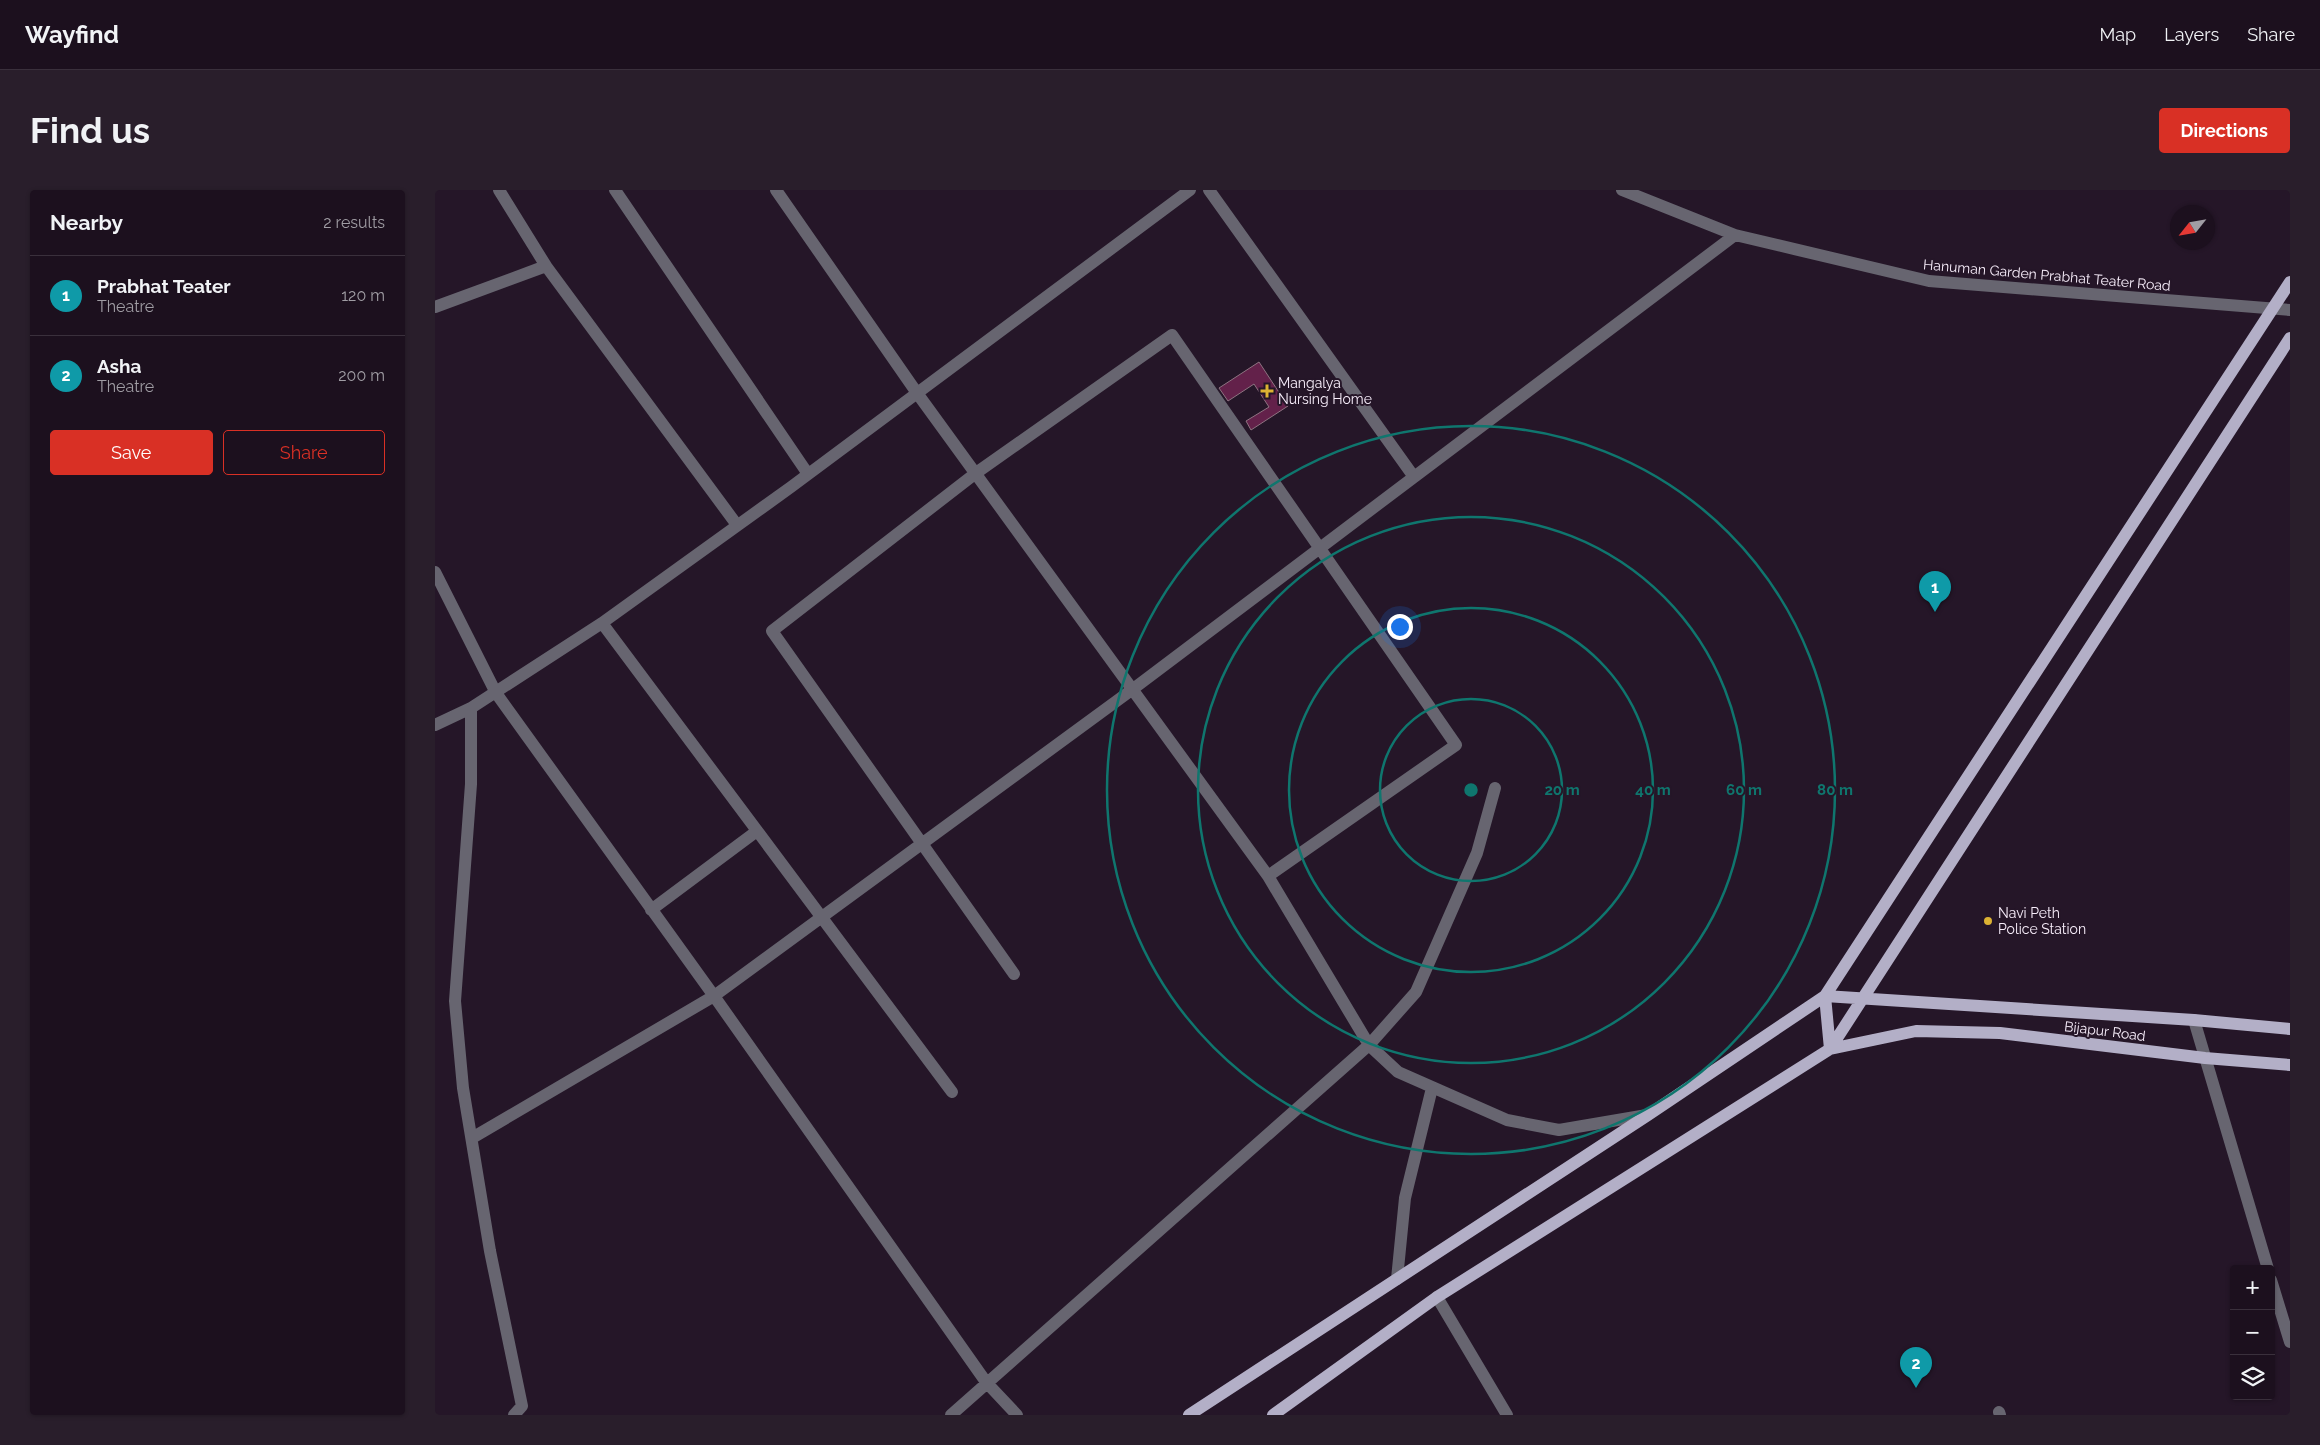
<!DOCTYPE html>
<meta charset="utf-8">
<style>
body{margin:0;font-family:Raleway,sans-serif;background:#291e2b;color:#f1f3f6}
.controls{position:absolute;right:15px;bottom:15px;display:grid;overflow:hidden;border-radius:5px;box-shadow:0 1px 4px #0004}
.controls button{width:45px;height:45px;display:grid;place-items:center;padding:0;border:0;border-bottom:1px solid #3a303c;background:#1c101e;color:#f1f3f6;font:25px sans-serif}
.compass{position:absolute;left:1735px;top:15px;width:45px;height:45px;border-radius:50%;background:#1c101e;box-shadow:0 1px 4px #0004;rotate:239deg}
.you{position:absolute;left:964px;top:436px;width:18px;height:18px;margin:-12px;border:4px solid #fff;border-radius:50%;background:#1a73e8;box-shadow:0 0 0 8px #1a73e833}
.badge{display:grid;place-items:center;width:32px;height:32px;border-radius:50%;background:#d93025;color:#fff;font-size:16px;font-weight:700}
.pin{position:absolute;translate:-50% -41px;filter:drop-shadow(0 1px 2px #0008)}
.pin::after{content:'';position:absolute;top:26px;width:18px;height:15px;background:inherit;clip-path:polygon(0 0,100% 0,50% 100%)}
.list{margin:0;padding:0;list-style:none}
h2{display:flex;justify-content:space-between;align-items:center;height:65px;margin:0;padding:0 20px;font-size:21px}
h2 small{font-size:16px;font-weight:400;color:#a09da4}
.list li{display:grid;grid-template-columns:32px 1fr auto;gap:15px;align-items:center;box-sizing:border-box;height:80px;padding:0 20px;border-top:1px solid #3a303c}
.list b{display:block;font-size:19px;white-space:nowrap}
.list p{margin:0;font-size:16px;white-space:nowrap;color:#a09da4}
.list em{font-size:16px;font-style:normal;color:#a09da4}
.actions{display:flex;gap:10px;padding:15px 20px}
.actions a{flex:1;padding:11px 0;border:1px solid #d93025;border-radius:5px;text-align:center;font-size:18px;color:#d93025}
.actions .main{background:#d93025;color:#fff}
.icon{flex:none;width:28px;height:28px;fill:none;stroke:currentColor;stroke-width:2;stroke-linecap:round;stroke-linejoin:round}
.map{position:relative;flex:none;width:1855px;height:1225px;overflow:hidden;border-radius:5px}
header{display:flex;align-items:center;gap:30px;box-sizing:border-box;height:70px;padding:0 25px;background:#1c101e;border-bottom:1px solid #3a303c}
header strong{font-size:24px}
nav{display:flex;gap:28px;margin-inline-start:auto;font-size:18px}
.intro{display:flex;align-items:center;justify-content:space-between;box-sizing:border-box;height:120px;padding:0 30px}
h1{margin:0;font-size:35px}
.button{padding:12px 22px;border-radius:5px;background:#d93025;color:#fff;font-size:18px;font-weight:700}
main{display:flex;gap:30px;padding:0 30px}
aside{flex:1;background:#1c101e;border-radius:5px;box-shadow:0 1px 4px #0004}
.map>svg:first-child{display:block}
.building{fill:#63214a;stroke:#8e7381}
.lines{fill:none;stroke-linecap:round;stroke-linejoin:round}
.minor{stroke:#676570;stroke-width:12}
.major{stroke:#b3afc7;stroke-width:12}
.ring{fill:none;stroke:#0f766e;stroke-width:2.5}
.poi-dot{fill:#dcb233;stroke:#251628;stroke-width:2}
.labels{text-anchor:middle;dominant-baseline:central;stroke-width:4;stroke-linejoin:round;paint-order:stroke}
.street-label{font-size:14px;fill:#f8eefb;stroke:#251628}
.poi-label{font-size:14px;fill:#f8eefb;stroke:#251628;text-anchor:start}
.centre{fill:#0f766e;stroke:#251628;stroke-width:2.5}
.ring-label{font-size:15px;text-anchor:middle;font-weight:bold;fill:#0f766e;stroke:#251628;stroke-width:4;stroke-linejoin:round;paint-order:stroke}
</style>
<header>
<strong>Wayfind</strong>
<nav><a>Map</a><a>Layers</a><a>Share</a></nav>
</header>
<div class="intro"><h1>Find us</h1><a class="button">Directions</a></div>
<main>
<aside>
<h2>Nearby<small>2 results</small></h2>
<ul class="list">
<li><span class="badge" style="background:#0f9aa8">1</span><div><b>Prabhat Teater</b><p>Theatre</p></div><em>120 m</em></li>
<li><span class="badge" style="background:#0f9aa8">2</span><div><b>Asha</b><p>Theatre</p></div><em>200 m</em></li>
</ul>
<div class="actions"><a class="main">Save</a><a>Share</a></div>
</aside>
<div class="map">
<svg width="1855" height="1225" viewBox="0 0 1855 1225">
<rect width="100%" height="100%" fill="#251628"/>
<path class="building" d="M 824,172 L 853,216 L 816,240 L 811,231 L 834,217 L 819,194 L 793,211 L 784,198 Z"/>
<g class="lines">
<path class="minor" d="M 64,0 L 111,76
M 180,0 L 373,284
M 341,0 L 482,203 L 833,686 L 934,855 L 963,882 L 1072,930 L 1124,940 L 1212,925
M 774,0 L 979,287
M 1187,0 L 1300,45 L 1494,91 L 1855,120
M 0,117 L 111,76 L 302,335
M 0,382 L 61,503 L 279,806 L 551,1192 L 582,1225
M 167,433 L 517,902
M 0,535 L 36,518
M 216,720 L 322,641
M 579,784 L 337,441 L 541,283 L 737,145 L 1021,555 L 833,686
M 1759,830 L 1833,1079
M 37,948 L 279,806 L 698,499 L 1300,45
M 962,1089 L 970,1008 L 997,898
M 1836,1090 L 1855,1152
M 1002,1107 L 1072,1225
M 1564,1222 L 1565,1225
M 79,1225 L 87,1216 L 55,1061 L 28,898 L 20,811 L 36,594 L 36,518 L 167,433 L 356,297 L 755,0
M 516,1225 L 934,855 L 981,802 L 1042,663 L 1060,598"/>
<path class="major" d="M 1390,806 L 1759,830 L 1855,839
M 1390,806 L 1395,859
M 1395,859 L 1855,148
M 754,1225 L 1213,925 L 1390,806 L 1855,92
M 838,1225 L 1002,1107 L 1395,859 L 1481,841 L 1565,843 L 1770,868 L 1855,875"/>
</g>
<g class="ring">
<circle cx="1036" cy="600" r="91"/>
<circle cx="1036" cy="600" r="182"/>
<circle cx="1036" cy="600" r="273"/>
<circle cx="1036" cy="600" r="364"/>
</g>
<g class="poi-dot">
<path d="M829.5 193.5h5v5h5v5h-5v5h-5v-5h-5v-5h5z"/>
<circle cx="1553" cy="731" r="5"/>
</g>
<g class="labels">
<g class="street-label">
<text transform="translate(1612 85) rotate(5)">Hanuman Garden Prabhat Teater Road</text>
<text transform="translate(1670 841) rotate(7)">Bijapur Road</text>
</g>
<g class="poi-label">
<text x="843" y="193">Mangalya<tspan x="843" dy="16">Nursing Home</tspan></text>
<text x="1563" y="723">Navi Peth<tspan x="1563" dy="16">Police Station</tspan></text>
</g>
</g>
<circle cx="1036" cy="600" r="8" class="centre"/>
<g class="ring-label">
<text x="1127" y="605">20 m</text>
<text x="1218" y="605">40 m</text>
<text x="1309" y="605">60 m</text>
<text x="1400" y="605">80 m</text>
</g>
</svg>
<div class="controls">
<button>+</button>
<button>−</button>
<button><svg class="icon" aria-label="layers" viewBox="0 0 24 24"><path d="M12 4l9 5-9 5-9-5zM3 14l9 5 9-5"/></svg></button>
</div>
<svg class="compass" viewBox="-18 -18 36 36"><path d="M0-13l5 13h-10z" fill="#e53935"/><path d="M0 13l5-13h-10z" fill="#a09da4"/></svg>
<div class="you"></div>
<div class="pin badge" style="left:1500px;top:422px;background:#0f9aa8">1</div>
<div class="pin badge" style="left:1481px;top:1198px;background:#0f9aa8">2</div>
</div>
</main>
